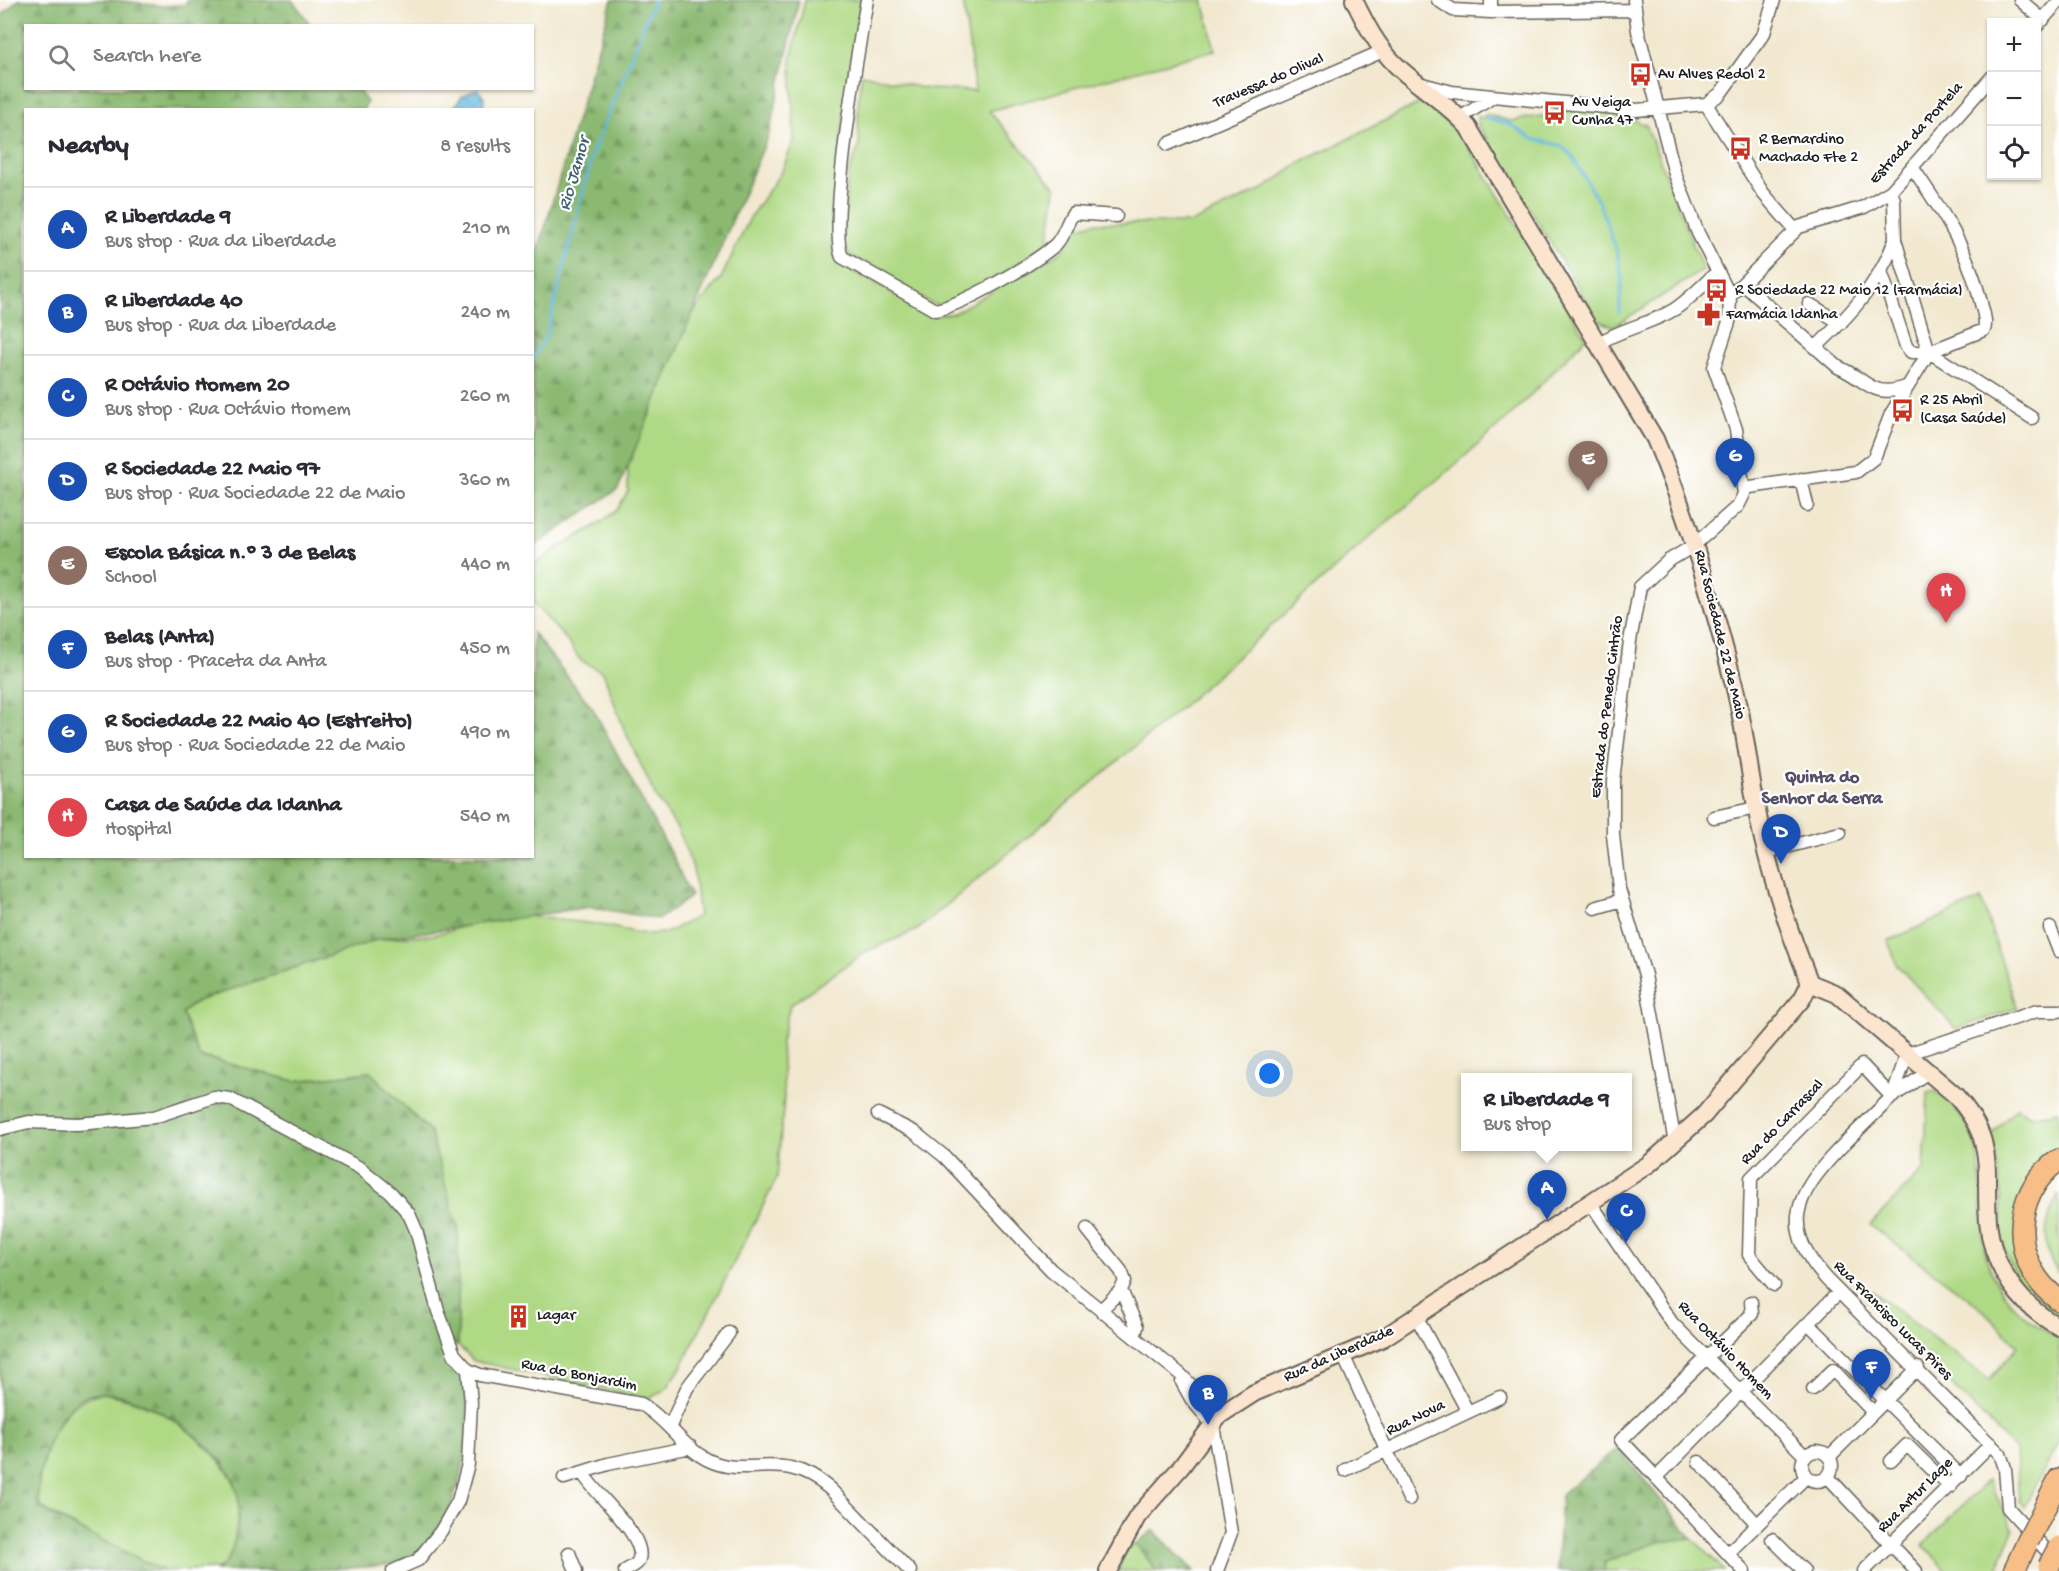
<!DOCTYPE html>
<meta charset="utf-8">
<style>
body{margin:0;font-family:"Gochi Hand",sans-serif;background:#f2f2f3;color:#2b2b33}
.controls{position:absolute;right:18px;top:18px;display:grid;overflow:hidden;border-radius:0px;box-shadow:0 2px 4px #0004}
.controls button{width:54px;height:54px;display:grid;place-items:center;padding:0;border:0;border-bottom:2px solid #e1e1e2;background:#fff;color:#2b2b33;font:30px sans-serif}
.you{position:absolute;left:1270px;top:1074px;width:21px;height:21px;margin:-15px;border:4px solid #fff;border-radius:50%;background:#1a73e8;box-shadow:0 0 0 9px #1a73e833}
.badge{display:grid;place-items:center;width:39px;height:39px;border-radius:50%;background:#c8321e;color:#fff;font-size:20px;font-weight:700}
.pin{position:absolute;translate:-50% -50px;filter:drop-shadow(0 2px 3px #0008)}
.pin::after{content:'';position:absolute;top:32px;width:21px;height:18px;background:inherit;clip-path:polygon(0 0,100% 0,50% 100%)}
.popup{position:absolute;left:1461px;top:1073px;width:171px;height:78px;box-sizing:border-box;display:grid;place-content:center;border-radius:0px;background:#fff;filter:drop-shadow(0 2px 4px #0005);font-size:20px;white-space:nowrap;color:#7c7c81}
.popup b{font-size:22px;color:#2b2b33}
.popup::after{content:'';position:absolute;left:50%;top:100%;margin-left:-12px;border:12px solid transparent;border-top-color:#fff}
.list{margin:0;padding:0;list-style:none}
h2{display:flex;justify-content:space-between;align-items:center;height:78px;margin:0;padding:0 24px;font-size:26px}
h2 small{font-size:20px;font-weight:400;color:#7c7c81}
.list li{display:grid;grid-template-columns:39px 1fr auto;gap:18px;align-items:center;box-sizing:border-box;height:84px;padding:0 24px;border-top:2px solid #e1e1e2}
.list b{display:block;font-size:22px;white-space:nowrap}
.list p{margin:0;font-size:20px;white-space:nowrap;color:#7c7c81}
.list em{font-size:20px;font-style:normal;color:#7c7c81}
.icon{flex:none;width:33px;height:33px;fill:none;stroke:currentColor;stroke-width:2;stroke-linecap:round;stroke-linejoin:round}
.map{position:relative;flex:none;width:2059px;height:1571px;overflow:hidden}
.search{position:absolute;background:#fff;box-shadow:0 2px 4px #0004;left:24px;top:24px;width:510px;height:66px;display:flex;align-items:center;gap:15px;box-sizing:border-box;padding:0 21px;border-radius:0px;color:#7c7c81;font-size:22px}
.panel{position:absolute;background:#fff;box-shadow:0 2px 4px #0004;left:24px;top:108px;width:510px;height:750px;border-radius:0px}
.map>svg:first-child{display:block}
.grass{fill:#afd984;stroke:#667a50;stroke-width:1.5}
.forest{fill:url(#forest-firs);stroke:#546a47;stroke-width:1.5}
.water{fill:url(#water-waves);stroke:#406a7e;stroke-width:1.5}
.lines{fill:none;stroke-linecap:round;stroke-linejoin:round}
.stream{stroke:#63b8df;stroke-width:3}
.street-casing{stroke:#67635b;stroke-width:15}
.secondary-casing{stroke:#67635b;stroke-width:20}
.highway-casing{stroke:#67635b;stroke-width:24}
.street{stroke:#fff;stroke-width:12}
.secondary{stroke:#fce5cf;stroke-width:16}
.highway{stroke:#f7be88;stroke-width:21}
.highway-bridge-casing{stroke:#67635b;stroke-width:24;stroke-linecap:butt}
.highway-bridge{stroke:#f7be88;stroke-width:21}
.labels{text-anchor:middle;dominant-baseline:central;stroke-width:4.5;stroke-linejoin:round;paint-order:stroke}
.poi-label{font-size:16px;fill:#1c1c1c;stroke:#fff;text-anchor:start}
.street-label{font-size:16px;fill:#1c1c1c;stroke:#fff}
.water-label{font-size:18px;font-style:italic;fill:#3c6274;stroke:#fff}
.neighbourhood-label{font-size:18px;font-weight:bold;fill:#555067;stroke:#fff}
</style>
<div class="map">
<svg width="2059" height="1571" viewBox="0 0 2059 1571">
<defs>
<pattern id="forest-firs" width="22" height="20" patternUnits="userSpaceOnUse" patternTransform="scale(1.5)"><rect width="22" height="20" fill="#8bb972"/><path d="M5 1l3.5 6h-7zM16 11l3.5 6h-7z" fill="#779e62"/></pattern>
<pattern id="water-waves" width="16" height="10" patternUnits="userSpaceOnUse" patternTransform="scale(1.5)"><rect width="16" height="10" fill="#63b8df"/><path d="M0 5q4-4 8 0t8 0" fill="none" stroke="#5195b4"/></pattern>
</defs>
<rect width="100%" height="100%" fill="#fff"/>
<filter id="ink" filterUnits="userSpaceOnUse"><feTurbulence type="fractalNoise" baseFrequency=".0167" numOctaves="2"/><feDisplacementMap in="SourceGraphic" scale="12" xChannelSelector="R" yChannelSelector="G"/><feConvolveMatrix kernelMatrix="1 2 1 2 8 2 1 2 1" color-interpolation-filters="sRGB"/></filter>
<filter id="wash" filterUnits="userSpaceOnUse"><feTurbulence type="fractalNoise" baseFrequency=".008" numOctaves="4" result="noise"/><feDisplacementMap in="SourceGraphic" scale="24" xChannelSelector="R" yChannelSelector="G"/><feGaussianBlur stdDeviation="1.35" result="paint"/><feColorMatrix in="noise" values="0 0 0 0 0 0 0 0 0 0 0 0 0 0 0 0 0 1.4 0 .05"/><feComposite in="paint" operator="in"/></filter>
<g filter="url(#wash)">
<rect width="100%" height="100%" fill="#f1e8cf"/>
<path class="grass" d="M 805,0 L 862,0 C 846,81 838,163 832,245 L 836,257 L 845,267 L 936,315 L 954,313 L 1062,251 L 1077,228 L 1093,223 L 1191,223 L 1265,188 L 1300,163 L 1422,102 L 1453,126 L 1468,146 L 1586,338 L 1510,416 L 1438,480 L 1373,534 L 1182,707 L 917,930 L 867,951 L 790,1005 L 781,1041 L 784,1098 L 777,1178 L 680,1369 L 667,1388 L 649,1399 L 474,1361 L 458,1346 L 458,1228 L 370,1072 L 295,1081 L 199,1056 L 182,1013 L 197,1001 L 379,939 L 433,935 L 484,921 L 526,916 L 596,924 L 644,934 L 666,933 L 699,916 L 693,868 L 677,828 L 657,799 L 624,729 L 603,672 L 581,661 L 565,638 L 533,603 L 533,566 L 556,549 L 597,525 L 617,510 L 628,491 L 628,424 L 692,314 L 721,278 L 751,216 L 782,171 L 794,140 L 791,59 Z
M 963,0 L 1203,0 L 1215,50 L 989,111 L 1056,188 L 1048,244 L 1004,273 L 941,306 L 928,302 L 847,253 C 840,240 846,186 850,170 C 852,162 859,151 859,143 C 858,120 857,97 862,74 L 927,89 L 975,91 Z
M 1585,109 L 1627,117 L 1646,125 L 1703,270 L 1613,327 L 1598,320 L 1477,123 L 1477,116 L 1483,118 L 1486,114 L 1510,121 Z
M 1981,899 L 2017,1008 L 1956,1029 L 1897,965 L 1888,941 Z
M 1935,1091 C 1984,1126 1980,1168 1983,1223 C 1984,1233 1983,1245 1986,1255 C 1995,1293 2025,1322 2059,1338 L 2059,1443 L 2024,1507 L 2019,1502 L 2016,1450 L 1867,1299 L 1872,1291 L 1989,1380 L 2018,1346 L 1980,1307 L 1870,1225 L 1924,1169 L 1928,1093 Z
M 2017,1108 L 2031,1116 L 2059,1111 L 2059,1154 L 2034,1174 L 2023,1274 L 2036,1295 L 2059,1312 L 2059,1321 L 2021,1289 L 2006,1254 L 2001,1237 L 2001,1189 L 1991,1135 Z
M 2059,1193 L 2059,1273 C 2038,1248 2045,1221 2059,1193 Z
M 103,1393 C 148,1401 182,1421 213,1454 C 224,1466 236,1480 239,1497 C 240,1507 238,1518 236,1529 C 234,1544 232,1559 219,1569 L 164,1571 L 92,1537 L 41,1507 C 36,1495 39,1482 41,1470 C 47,1436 66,1399 103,1393 Z
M 1988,1480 L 2014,1530 L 1996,1571 L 1947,1571 L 1923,1545 Z
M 1692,1538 L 1725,1571 L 1604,1571 L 1605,1562 L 1658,1542 Z
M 1136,1544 L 1157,1571 L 1118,1571 L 1126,1550 Z"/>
<path class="forest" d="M 18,0 L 116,0 L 162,6 L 185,5 L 187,0 L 292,0 L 311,25 L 26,26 L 26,88 L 357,88 L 367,102 L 363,110 L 26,110 L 26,856 L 532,856 L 533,633 L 593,709 L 672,856 L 691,896 L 659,919 L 590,907 L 379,939 L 197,1001 L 182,1013 L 199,1056 L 295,1081 L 370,1072 L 430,1132 L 458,1228 L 458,1346 L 446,1347 L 446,1355 L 464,1369 C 472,1428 468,1494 428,1541 C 424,1547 419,1555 414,1559 C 384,1571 256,1571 215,1571 C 230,1563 233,1549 236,1533 C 239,1514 241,1497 233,1479 C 214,1441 133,1382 89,1395 C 54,1406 37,1469 38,1502 L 41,1507 L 55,1517 L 164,1571 L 0,1571 L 0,17 Z
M 612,0 L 799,0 L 769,134 L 618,489 L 533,547 L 533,268 Z
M 1618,1448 L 1692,1538 L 1658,1542 L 1605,1562 L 1604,1571 L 1557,1571 L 1561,1495 Z
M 1153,1530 L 1194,1571 L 1157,1571 L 1136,1544 Z"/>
<path class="water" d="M 477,89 L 484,97 L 483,109 L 453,109 L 462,96 Z"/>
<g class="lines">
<path class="stream" d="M 1486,118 L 1510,124 L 1533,139 L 1559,145 L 1571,154 L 1599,203 L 1617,252 L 1622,279 L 1619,313
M 532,359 L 546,337 L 593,152 L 654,0"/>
</g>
</g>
<g filter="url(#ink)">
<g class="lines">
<defs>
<path id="street" d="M 867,0 C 859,43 828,226 842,257 L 935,310 C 963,305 1033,264 1055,245 C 1063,238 1067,222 1073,213 L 1116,216
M 1438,0 L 1453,10 L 1491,12 L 1634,10
M 1491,0 L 1491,12
M 1634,0 L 1638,31 L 1675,174 L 1698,233 L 1730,296 L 1729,322 L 1714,367 L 1736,429 L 1744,494 L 1738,506 L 1693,546 L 1668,561 L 1640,587 L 1630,641 L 1613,781 L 1613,835 L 1619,889 L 1645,975 L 1675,1143
M 2020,0 L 2043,20
M 2036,27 L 2059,1
M 1422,84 L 1452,92 L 1636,110 L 1706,104 L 1720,94 L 1764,33 L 1774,0
M 1706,104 L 1763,193 L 1795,230
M 1460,118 L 1493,97
M 1168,144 L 1383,51
M 1891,191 L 1894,200 L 1895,240 L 1929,352
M 1881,271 L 1906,346 L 1911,352 L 1929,352 L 1984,330 C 1987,321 1983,312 1981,303 C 1968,249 1943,212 1912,167
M 1743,284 L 1838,367 C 1868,380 1872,399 1906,387
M 1730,296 L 1799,227 L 1864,207 L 1891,191 L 1992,77
M 1809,304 L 1841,323
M 1599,343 C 1623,328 1651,324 1675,309 C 1690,299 1704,284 1717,272
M 1815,348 C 1850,315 1878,285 1895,240
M 1929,352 L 2032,418
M 1801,479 L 1807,505
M 1743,488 L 1856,472 L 1874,458 L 1891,414 L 1929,352
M 1714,817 L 1756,808
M 1767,852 L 1840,833
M 1595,908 L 1622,900
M 2050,928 L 2059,951
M 1928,1072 L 1892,1097 L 1907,1054 L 2037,1011 L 2059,1011
M 878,1114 L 914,1132 L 945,1157 L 1051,1270 L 1180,1374 L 1220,1415
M 0,1129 L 29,1122 L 78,1124 L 154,1117 L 214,1097 L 230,1099 L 360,1168 L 391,1193 L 409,1214 L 416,1230 L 438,1311 L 454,1354 L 468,1370 L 471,1403 L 468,1464 L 458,1501 L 441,1531 L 418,1560 L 393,1571
M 1590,1202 L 1672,1323 L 1805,1456
M 1087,1229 L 1121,1271 L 1125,1281 L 1121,1290
M 1774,1285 L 1749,1255 L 1751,1178 L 1862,1065 L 1892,1097 C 1874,1114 1856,1132 1839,1149 C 1795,1195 1779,1228 1827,1280 L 2000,1454 L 2005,1468 L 2008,1508 L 2057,1562
M 1101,1310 L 1121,1290 L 1137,1327 L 1134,1337
M 1417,1318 L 1468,1412
M 1809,1324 L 1961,1476
M 1343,1355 L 1409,1499
M 468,1370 L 480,1375 L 641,1404 C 667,1419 682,1447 708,1460 C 750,1480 781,1447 830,1489 L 910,1571
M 1182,1382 L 1192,1400 L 1213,1425 L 1231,1533 L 1217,1571
M 1813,1389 L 1833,1370 L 1873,1412
M 670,1426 L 687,1388 L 729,1333
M1802 1466a15 15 0 1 1 30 0a15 15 0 1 1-30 0Z
M 1829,1457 L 1918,1368
M 1891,1461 L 1907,1445 L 1950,1487
M 1699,1462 L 1757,1524
M 1345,1470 L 1500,1397
M 582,1472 C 593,1494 653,1540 637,1563 C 634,1566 628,1569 625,1571
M 1828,1477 L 1916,1571
M 564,1478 L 608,1464 L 691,1447
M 1656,1478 L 1839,1292
M 1772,1539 L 1804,1571
M 569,1553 L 576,1571
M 1728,1553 L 1806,1477
M 1744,1571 L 1621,1440 L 1752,1314 L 1751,1302
M 1864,1571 L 1991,1444"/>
<path id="secondary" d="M 1810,983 L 1837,994 L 1955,1095 C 1997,1142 1984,1166 1988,1221 C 1992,1267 2019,1305 2059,1327
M 1108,1571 L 1137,1517 L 1181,1467 L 1220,1415 L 1254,1393 L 1383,1338 L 1649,1164 L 1704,1115 L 1802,999 L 1810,983 C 1787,927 1767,866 1756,806 C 1748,764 1744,721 1733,681 C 1712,599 1688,516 1655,439 L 1468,127 C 1447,103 1420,88 1397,66 C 1378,48 1365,23 1354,0"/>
<path id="highway" d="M 2059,1160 C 2009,1194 2010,1266 2059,1300
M 2038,1521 L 2059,1479
M 2014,1571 L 2028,1541"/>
</defs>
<use href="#street" class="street-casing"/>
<use href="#secondary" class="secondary-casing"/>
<use href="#highway" class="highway-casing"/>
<use href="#street" class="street"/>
<use href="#secondary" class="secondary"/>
<use href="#highway" class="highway"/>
<defs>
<path id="highway-bridge" d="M 2028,1541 L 2038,1521
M 2049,1566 L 2059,1547"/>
</defs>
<use href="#highway-bridge" class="highway-bridge-casing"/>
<use href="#highway-bridge" class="highway-bridge"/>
</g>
</g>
<defs>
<symbol id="bus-bare" viewBox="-9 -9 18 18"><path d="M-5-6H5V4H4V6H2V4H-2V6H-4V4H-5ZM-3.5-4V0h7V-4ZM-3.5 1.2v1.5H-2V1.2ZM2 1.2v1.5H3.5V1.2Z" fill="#c8321e" stroke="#fff" stroke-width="2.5" paint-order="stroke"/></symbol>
<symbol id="pharmacy-bare" viewBox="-9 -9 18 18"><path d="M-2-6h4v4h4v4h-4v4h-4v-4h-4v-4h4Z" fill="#c8321e" stroke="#fff" stroke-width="2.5" paint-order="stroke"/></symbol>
<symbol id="building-bare" viewBox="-9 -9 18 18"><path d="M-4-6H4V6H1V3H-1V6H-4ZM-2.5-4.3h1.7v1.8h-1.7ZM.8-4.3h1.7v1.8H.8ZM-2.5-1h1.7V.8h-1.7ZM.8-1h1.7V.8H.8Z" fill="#c8321e" stroke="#fff" stroke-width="2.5" paint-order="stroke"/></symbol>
</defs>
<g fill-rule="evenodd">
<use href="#bus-bare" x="1624" y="58" width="33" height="33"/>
<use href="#bus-bare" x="1538" y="96" width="33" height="33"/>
<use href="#bus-bare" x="1724" y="132" width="33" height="33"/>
<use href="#bus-bare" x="1700" y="274" width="33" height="33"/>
<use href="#pharmacy-bare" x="1692" y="298" width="33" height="33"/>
<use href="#bus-bare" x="1886" y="394" width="33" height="33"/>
<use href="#building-bare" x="502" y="1300" width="33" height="33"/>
</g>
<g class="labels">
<g class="poi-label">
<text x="1658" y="75">Av Alves Redol 2</text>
<text x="1572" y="103">Av Veiga<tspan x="1572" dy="18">Cunha 47</tspan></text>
<text x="1759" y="140">R Bernardino<tspan x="1759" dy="18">Machado Fte 2</tspan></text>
<text x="1735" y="291">R Sociedade 22 Maio 12 (Farmácia)</text>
<text x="1726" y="315">Farmácia Idanha</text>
<text x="1920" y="401">R 25 Abril<tspan x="1920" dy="18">(Casa Saúde)</tspan></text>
<text x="537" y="1316">Lagar</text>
</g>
<g class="street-label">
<text transform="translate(1269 82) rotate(-23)">Travessa do Olival</text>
<text transform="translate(1917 134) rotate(-48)">Estrada da Portela</text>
<text transform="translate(1719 635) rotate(76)">Rua Sociedade 22 de Maio</text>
<text transform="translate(1608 707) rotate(-83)">Estrada do Penedo Cintrão</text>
<text transform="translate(1783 1123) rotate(-46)">Rua do Carrascal</text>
<text transform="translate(1892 1321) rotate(45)">Rua Francisco Lucas Pires</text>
<text transform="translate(1725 1351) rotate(46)">Rua Octávio Homem</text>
<text transform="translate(1339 1355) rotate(-24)">Rua da Liberdade</text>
<text transform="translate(579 1376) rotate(11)">Rua do Bonjardim</text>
<text transform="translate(1416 1419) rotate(-26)">Rua Nova</text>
<text transform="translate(1916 1496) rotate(-45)">Rua Artur Lage</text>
</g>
<g class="water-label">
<text transform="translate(575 174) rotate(-74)">Rio Jamor</text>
</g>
<g class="neighbourhood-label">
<text x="1822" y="778">Quinta do<tspan x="1822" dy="21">Senhor da Serra</tspan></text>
</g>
</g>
</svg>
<div class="controls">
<button>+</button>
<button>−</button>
<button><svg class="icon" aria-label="locate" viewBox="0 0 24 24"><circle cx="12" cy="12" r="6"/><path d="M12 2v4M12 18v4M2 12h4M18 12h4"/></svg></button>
</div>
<div class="you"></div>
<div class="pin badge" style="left:1547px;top:1220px;background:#1a4fb4">A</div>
<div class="popup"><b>R Liberdade 9</b>Bus stop</div>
<div class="pin badge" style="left:1208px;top:1425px;background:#1a4fb4">B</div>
<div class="pin badge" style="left:1626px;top:1243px;background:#1a4fb4">C</div>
<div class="pin badge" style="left:1781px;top:864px;background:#1a4fb4">D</div>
<div class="pin badge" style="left:1588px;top:491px;background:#8d6e63">E</div>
<div class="pin badge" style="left:1871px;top:1399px;background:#1a4fb4">F</div>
<div class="pin badge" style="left:1735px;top:488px;background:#1a4fb4">G</div>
<div class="pin badge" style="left:1946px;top:623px;background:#e0444e">H</div>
<div class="search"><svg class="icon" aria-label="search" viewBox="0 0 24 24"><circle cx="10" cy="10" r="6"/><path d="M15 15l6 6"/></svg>Search here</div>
<section class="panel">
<h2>Nearby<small>8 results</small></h2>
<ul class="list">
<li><span class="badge" style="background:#1a4fb4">A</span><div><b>R Liberdade 9</b><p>Bus stop · Rua da Liberdade</p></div><em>210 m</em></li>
<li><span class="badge" style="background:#1a4fb4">B</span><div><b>R Liberdade 40</b><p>Bus stop · Rua da Liberdade</p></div><em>240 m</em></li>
<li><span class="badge" style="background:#1a4fb4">C</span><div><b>R Octávio Homem 20</b><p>Bus stop · Rua Octávio Homem</p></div><em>260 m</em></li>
<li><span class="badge" style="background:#1a4fb4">D</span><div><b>R Sociedade 22 Maio 97</b><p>Bus stop · Rua Sociedade 22 de Maio</p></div><em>360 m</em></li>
<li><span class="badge" style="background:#8d6e63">E</span><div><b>Escola Básica n.º 3 de Belas</b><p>School</p></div><em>440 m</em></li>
<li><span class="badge" style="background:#1a4fb4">F</span><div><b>Belas (Anta)</b><p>Bus stop · Praceta da Anta</p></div><em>450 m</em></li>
<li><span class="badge" style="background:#1a4fb4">G</span><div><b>R Sociedade 22 Maio 40 (Estreito)</b><p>Bus stop · Rua Sociedade 22 de Maio</p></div><em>490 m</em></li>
<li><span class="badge" style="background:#e0444e">H</span><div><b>Casa de Saúde da Idanha</b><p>Hospital</p></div><em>540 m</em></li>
</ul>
</section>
</div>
